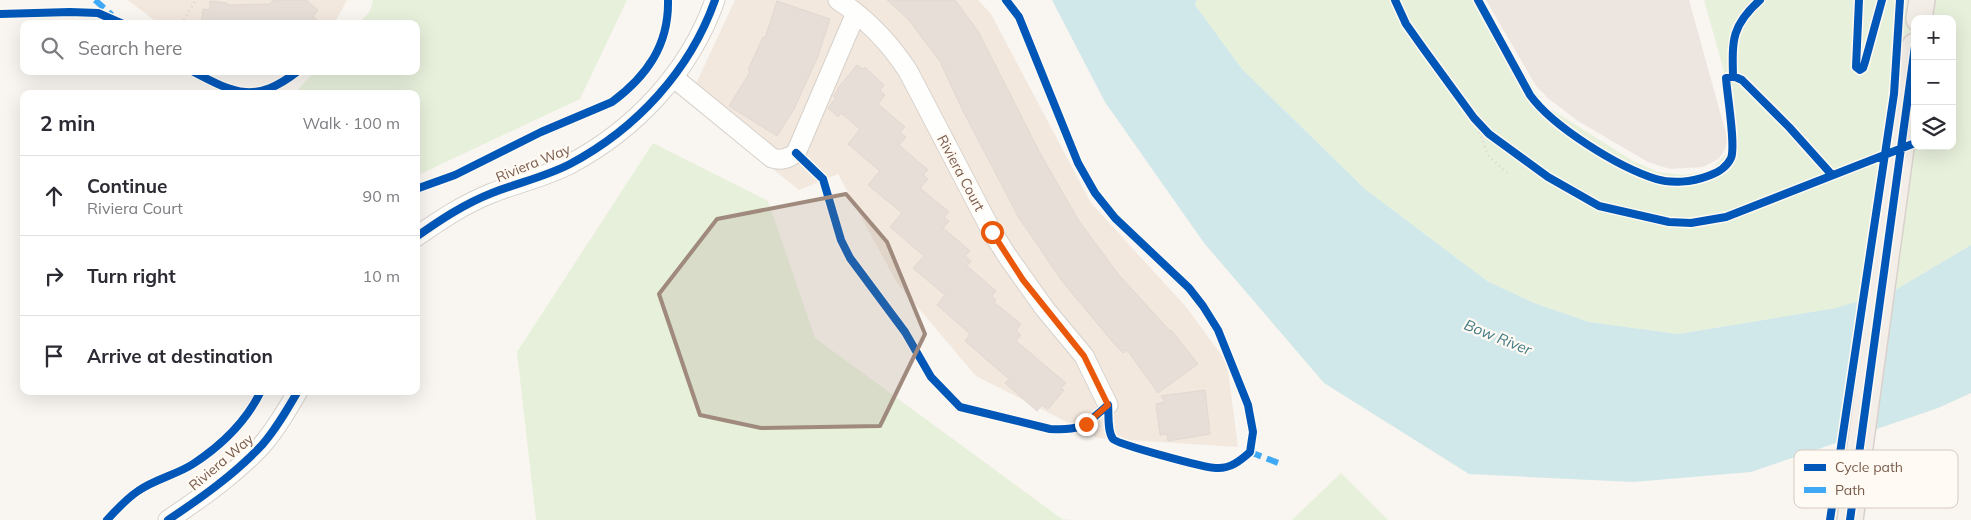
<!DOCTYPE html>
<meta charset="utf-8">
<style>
body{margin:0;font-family:Mulish,sans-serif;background:#f7f7f7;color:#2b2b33}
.controls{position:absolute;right:15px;top:15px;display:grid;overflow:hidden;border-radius:10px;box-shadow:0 5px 20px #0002}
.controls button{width:45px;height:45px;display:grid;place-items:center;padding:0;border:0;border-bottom:1px solid #e1e1e2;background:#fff;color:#2b2b33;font:25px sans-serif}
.stop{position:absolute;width:15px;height:15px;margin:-11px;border:4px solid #ea580c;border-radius:50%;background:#fff}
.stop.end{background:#ea580c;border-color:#fff;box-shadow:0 1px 5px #0008}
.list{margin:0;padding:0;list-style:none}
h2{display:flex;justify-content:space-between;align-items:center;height:65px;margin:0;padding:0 20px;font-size:21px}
h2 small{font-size:16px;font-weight:400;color:#7c7c81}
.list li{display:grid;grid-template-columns:32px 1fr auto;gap:15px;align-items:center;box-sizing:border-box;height:80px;padding:0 20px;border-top:1px solid #e1e1e2}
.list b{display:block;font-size:19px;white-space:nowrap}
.list p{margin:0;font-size:16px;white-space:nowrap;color:#7c7c81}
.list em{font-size:16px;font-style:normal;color:#7c7c81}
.icon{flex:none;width:28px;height:28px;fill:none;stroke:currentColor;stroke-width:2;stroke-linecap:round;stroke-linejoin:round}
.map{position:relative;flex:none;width:1971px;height:520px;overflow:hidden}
.search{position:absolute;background:#fff;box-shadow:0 5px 20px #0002;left:20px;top:20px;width:400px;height:55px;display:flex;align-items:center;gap:12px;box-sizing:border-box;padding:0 18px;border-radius:10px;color:#7c7c81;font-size:19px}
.panel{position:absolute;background:#fff;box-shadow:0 5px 20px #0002;left:20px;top:90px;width:400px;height:305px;border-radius:10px}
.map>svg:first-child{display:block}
.residential{fill:#f2e8de}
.industrial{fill:#ede5e0}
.green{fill:#e7f0db;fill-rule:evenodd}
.water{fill:#d0e8ea}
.building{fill:#e6ded7;stroke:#e2d8d2}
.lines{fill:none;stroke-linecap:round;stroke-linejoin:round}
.minor-casing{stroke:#d7d1cb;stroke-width:21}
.major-casing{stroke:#dad1cc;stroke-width:28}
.path{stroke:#dcd5d0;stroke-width:2.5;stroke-dasharray:1 4;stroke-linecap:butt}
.minor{stroke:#fefefd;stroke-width:19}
.major{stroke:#f3eee8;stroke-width:25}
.quiet{stroke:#3fa9f5;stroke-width:6;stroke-dasharray:12 6;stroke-linecap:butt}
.cycleway-casing{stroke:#fffaf3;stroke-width:11}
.cycleway{stroke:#0057b8;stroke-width:8}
.route{stroke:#ea580c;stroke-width:6}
.marked{fill:#9f8a7d;fill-opacity:0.2;stroke:#9f8a7d;stroke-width:4;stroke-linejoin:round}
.labels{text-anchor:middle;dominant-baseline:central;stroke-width:4.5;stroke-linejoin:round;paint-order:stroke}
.street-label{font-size:14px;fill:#7a5c4d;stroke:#fffaf3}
.water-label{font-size:15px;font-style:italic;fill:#437c86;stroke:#fffaf3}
.key{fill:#fffaf3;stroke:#d7cbc1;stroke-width:1}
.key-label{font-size:14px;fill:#7a5c4d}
</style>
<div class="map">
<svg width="1971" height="520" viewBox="0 0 1971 520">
<rect width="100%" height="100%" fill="#f9f5f0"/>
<path class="residential" d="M 128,0 L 347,0 L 334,24 L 159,24 Z
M 735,0 L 978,0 L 991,14 L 1091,203 L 1187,308 L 1227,363 L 1238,447 L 1098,438 L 976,376 L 897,283 L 838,174 L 799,190 L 688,101 Z"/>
<path class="industrial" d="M 1486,0 L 1689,0 L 1728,141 L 1723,153 L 1718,159 L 1703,167 L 1670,169 L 1648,162 L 1578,121 L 1549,99 L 1536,86 Z"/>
<path class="green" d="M 373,0 L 627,0 L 580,99 L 416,176 L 416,94 L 294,94 L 315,71 L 416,71 L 416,24 L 358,24 L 370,11 Z
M 1196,0 L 1482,0 L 1498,31 L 1544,105 L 1633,161 L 1658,172 L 1683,175 L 1710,171 L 1729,151 L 1724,71 L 1704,0 L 1971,0 L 1971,245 L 1897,289 L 1837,308 L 1678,334 L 1589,322 L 1534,303 L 1487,281 L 1365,189 L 1242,69 L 1195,5 ZM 1915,19 L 1952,19 L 1952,146 L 1915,146 Z
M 653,143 L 768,201 L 815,338 L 1062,519 L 1073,520 L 536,520 L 517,352 Z
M 1341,473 L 1388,520 L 1292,520 Z"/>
<path class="water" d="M 1052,0 L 1196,0 L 1195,5 L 1242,69 L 1365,189 L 1487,281 L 1534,303 L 1589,322 L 1678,334 L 1836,308 L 1897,289 L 1971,245 L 1971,393 L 1938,408 L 1751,472 L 1633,482 L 1469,474 L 1324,383 L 1204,243 L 1105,102 Z"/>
<path class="building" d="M 273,0 L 306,0 L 318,10 L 313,16 L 321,24 L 201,24 L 203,9 L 210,10 L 210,1 L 227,3 L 227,5 L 270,4 Z
M 887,0 L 955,0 L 978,31 L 1041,155 L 1079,221 L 1119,275 L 1170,331 L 1171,330 L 1198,364 L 1158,393 L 1127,350 L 1123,353 L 1111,340 L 1062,281 L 1019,218 L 964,113 L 941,64 L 942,64 L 908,19 Z
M 777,1 L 830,19 L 818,56 L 794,109 L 777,136 L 729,106 L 750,72 L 748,70 L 763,37 L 765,38 Z
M 857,65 L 863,69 L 865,67 L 884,85 L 880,90 L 885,95 L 878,104 L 905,127 L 900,132 L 906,137 L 899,145 L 928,170 L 923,175 L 928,179 L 920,188 L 949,212 L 944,217 L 949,221 L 943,228 L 970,251 L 965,256 L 971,261 L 967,266 L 996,291 L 992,296 L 996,300 L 994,302 L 1021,324 L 1016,330 L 1021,335 L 1016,341 L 1066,383 L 1061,388 L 1064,390 L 1048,409 L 1042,405 L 1037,411 L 1005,383 L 1009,379 L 965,341 L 970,334 L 937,305 L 945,295 L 913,268 L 924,256 L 890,227 L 902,213 L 868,185 L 880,171 L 848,144 L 860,129 L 841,113 L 838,117 L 828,108 L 836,98 L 833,96 L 838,90 L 837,89 Z
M 1205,390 L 1210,434 L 1168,441 L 1167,434 L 1160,435 L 1156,404 L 1165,402 L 1161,396 Z"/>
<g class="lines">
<defs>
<path id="minor" d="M 838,0 C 867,19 889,42 908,71 L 992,232 L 1008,257 L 1045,309 L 1084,356 L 1108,405
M 673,77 L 772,158 C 782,161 788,158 796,153 L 856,13
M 416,237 C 440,220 464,204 492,193 C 517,183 545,177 570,164 C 636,129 690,71 715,0
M 168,520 C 201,498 235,474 262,445 C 276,429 287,410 298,391"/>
<path id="major" d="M 1919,19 L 1922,0
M 1850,520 L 1915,46"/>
</defs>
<use href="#minor" class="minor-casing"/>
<use href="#major" class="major-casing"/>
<path class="path" d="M 181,24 L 196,0
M 1474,118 L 1488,155 L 1507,173"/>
<use href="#minor" class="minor"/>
<use href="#major" class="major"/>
<path class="quiet" d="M 95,0 L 112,15
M 1250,452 L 1281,464"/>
<defs>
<path id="cycleway" d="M 1006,0 L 1019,17 L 1078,163 L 1095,193 L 1115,218 L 1189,288 L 1203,306 L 1218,330 L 1248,405 L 1253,432 L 1250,452 C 1240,461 1230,469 1216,468 C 1205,468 1117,444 1113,439 C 1107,431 1109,414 1108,405
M 1395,0 L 1406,24 L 1423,48 L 1474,118 L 1489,134 L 1548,177 L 1599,206 L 1669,222 L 1691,223 L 1726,217 L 1915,143
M 1478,0 L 1530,95 C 1553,127 1618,167 1656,179 C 1672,184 1692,182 1708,176 C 1717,173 1727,167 1731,158 C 1736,146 1727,94 1726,78 L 1733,76 L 1742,80 L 1789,127 L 1832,175
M 1859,0 L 1856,67 L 1860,70 L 1863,68 L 1865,62 L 1882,0
M 0,14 L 70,12 L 98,13 L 123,24
M 192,71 C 235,94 256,104 298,71
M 1733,76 C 1732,39 1732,25 1760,0
M 796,153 L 823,179 L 841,240 L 850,258 L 905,332 L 931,377 L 960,407 L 1050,429 C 1082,431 1085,425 1108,405
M 416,189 L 455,175 L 541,132 L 612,102 C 647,76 669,45 668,0
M 416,237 C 440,220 464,204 492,193 C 517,183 545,177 570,164 C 636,129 690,71 715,0
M 107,520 C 117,509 126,499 138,491 C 155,479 176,475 193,464 C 222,445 246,422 261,391
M 168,520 C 201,498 235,474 262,445 C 276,429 287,410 298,391
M 1830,520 L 1894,94 L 1900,0
M 1850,520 L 1915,46"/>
</defs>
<use href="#cycleway" class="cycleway-casing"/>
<use href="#cycleway" class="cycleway"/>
</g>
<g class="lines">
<path class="route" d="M 992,232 L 1023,280 L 1084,356 L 1108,405 L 1086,424"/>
</g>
<path class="marked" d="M 846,194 L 887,242 L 925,334 L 880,426 L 761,428 L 700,415 L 659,294 L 717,219 Z"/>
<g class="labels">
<g class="street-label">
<text transform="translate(533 163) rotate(-22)">Riviera Way</text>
<text transform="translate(961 173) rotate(62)">Riviera Court</text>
<text transform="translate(221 462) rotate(-40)">Riviera Way</text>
</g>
<g class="water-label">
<text transform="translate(1498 337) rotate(22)">Bow River</text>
</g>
</g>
<rect x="1794" y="450" width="164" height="58" rx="8" class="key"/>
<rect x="1804" y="464" width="22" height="7" fill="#0057b8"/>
<rect x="1804" y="487" width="22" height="6" fill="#3fa9f5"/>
<g class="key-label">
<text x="1835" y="472">Cycle path</text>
<text x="1835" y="495">Path</text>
</g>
</svg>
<div class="controls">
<button>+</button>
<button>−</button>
<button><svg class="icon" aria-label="layers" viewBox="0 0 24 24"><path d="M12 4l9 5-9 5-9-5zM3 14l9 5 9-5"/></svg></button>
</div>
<div class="stop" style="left:992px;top:232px"></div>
<div class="stop end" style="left:1086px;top:424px"></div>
<div class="search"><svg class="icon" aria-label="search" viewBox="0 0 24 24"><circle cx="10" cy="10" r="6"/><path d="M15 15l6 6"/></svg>Search here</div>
<section class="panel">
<h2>2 min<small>Walk · 100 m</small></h2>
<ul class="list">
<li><svg class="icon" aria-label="ahead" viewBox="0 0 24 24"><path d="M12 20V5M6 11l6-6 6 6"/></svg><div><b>Continue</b><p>Riviera Court</p></div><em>90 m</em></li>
<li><svg class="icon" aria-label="right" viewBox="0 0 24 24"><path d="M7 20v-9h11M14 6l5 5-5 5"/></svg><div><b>Turn right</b></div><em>10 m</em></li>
<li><svg class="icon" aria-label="arrive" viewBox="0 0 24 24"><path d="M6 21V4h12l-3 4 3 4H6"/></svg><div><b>Arrive at destination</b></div></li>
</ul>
</section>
</div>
